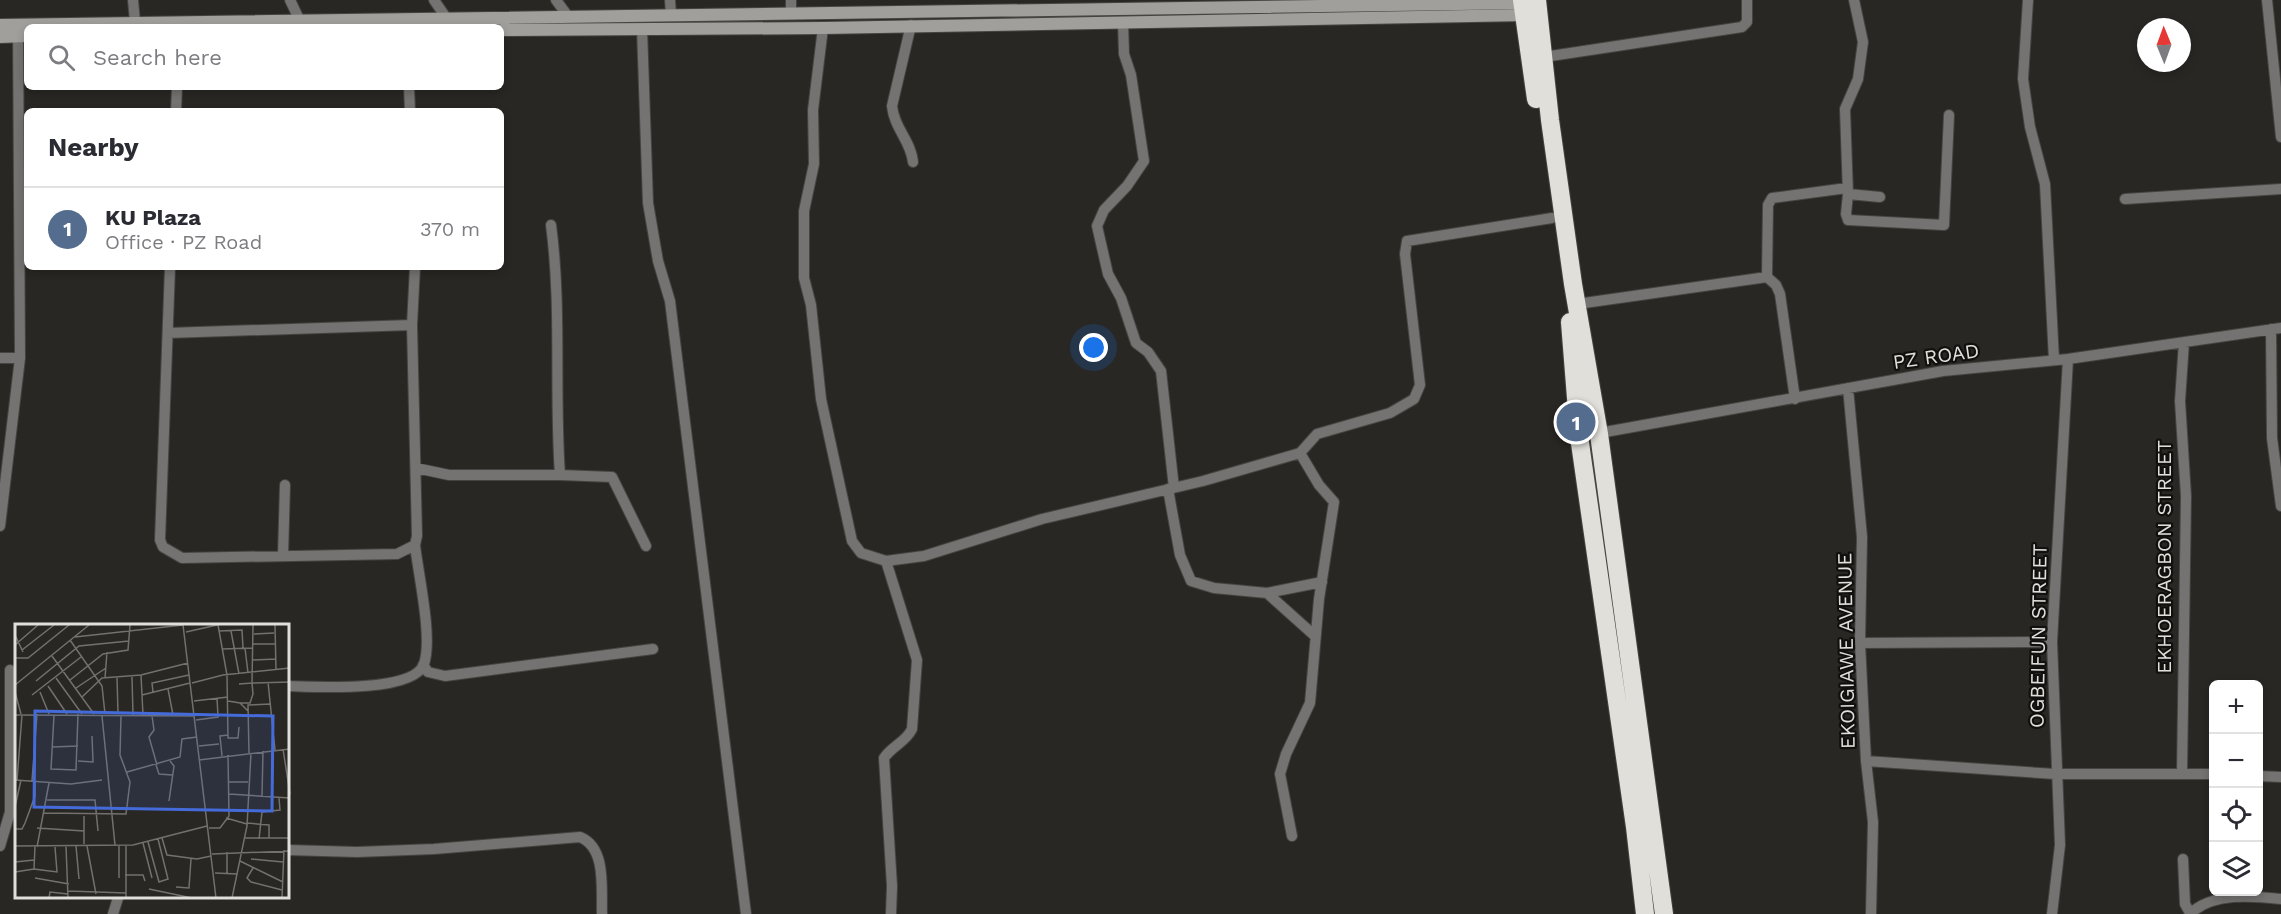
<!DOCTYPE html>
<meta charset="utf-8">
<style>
body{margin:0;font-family:"Work Sans",sans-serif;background:#f7f7f7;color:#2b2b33}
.controls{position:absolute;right:18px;bottom:18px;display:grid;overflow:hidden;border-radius:9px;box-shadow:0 3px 9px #0003}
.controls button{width:54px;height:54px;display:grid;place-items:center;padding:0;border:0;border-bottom:2px solid #e1e1e2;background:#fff;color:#2b2b33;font:30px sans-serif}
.compass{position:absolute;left:2137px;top:18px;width:54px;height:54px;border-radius:50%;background:#fff;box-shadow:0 3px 9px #0003;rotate:359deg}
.you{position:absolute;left:1094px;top:348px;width:21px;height:21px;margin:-15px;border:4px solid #fff;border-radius:50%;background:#1a73e8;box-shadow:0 0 0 9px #1a73e833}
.badge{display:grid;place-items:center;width:39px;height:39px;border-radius:50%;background:#546c8d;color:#fff;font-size:20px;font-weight:700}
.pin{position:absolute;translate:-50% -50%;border:3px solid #fff;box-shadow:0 2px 6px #0006}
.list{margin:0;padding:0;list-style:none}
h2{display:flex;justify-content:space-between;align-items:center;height:78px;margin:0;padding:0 24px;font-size:26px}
h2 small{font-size:20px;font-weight:400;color:#7c7c81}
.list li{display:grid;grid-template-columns:39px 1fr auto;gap:18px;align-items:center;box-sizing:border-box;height:84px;padding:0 24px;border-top:2px solid #e1e1e2}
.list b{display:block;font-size:22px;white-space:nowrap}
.list p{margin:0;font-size:20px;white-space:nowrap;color:#7c7c81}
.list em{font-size:20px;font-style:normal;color:#7c7c81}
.icon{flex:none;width:33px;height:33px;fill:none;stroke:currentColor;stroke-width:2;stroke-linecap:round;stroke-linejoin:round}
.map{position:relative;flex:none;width:2281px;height:914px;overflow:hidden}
.search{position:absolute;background:#fff;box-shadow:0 3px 9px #0003;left:24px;top:24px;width:480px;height:66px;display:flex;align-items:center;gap:15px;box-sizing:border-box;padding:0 21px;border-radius:9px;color:#7c7c81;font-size:22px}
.panel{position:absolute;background:#fff;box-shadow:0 3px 9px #0003;left:24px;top:108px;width:480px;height:162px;border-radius:9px}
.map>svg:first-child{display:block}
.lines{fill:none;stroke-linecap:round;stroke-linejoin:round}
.street-casing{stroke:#464441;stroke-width:12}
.secondary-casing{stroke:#464441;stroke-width:14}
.highway-casing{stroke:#464441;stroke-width:20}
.street{stroke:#747371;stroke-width:10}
.secondary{stroke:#a09f9b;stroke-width:12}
.highway{stroke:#e1dfd9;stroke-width:18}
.labels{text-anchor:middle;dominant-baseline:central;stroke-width:4.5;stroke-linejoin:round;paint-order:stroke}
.street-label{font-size:20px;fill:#e0dfdc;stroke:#11100e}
.inset-road{fill:none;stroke:#72716d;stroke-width:1.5}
.view{fill:#446bd9;fill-opacity:0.15;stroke:#446bd9;stroke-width:3}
.inset-edge{fill:none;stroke:#e0dfdc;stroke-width:3}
</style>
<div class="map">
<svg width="2281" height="914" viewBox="0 0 2281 914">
<rect width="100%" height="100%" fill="#292723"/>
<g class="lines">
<defs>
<path id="street" d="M 133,0 L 135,22
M 290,0 L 300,21
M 434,0 L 447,19
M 556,0 L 567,15
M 670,0 L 671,15
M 791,0 L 791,14
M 1854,0 L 1863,42 L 1858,79 L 1845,109 L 1848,194 L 1846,214 L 1848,220 L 1944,225 L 1949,115
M 2028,0 L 2023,79 L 2030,127 L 2045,184 L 2054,360
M 2267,0 L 2281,137
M 1123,23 L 1124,54 L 1131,75 L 1144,161 L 1127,186 L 1104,210 L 1097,226 L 1108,274 L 1121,298 L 1136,343 L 1148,352 L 1161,371 L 1174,488
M 911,25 L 892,106 C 894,128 911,141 913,162
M 823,28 L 813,110 L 814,164 L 804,211 L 804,278 L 811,305 L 821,399 L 852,541 L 861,553 L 886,561 L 917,660 L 912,729 C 906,742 892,746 884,758 L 892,886 L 891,914
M 642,29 L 648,203 L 658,261 L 670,301 L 746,914
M 1544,57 L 1742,27 L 1747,22 L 1747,0
M 409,87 L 410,111
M 176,111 L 177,87
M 1848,194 L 1880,197
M 2125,199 L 2281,189
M 170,267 L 160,540 L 163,547 L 182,558 L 397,554 L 415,545 L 417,536 L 412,325 L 415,267
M 1767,277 L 1768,205 L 1772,198 L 1847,188
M 1577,304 L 1767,277 L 1776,285 L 1780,294 L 1795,399
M 2271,329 L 2272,438 L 2281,506
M 168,333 L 412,325
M 0,358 L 20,358
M 1848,388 L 1862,537 L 1860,643 L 1866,761 L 1873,822 L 1871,914
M 1594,434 L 1943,371 L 2068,359 L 2281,328
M 416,468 L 449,475 L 560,475 C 554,392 562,308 551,225
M 560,475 L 612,477 L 646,546
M 1168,489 L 1180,555 L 1191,581 L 1214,588 L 1267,593 L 1322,582
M 0,526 L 20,358 L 18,31
M 283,556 L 285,485
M 886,561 L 924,556 L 1042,519 L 1203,481 L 1300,453 L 1317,434 L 1390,413 L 1414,399 L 1420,385 L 1405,254 L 1407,241 L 1552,218
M 1267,593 L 1315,636
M 1860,643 L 2052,642
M 423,665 L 428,672 L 445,676 L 653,649
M 288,686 C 315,687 413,693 424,664 C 433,638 418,573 415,545
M 1866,761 L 2055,774 L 2214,774
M 2182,773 L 2186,496 L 2180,401 L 2184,342
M 2258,776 L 2281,777
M 1292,836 L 1280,774 L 1286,754 L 1310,703 L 1319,599 L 1334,502 L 1319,485 L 1300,453
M 0,846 L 10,812 L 10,670
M 288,850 L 357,852 L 434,849 L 580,837 C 607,848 601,889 602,914
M 2183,859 L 2185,904 L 2190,913
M 113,914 L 118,898
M 2052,914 L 2060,845 L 2052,642 L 2068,359
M 2190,914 C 2212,892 2253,896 2281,899"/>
<path id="secondary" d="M 0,25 L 1530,3
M 501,30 L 823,28 L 1532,15
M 0,37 L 27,36"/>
<path id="highway" d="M 1522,0 L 1536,99
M 1537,0 L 1550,120 L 1573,284 L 1599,434 L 1664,914
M 1570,322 L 1579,436 L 1635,827 L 1645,914"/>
</defs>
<use href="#street" class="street-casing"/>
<use href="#secondary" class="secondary-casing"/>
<use href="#highway" class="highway-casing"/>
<use href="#street" class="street"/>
<use href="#secondary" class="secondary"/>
<use href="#highway" class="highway"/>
</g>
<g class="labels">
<g class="street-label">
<text transform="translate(1936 356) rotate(-8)">PZ ROAD</text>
<text transform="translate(2164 557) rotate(-90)">EKHOERAGBON STREET</text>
<text transform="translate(2038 636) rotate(-89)">OGBEIFUN STREET</text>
<text transform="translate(1846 651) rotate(-91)">EKOIGIAWE AVENUE</text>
</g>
</g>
<g transform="translate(15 624)">
<rect width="274" height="274" fill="#292723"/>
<path class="inset-road" d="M 168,1 L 201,274M 203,1 L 212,51 L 213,114 L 223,114 L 224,103M 238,1 L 237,59 L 275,58M 260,1 L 261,46M 204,7 L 227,6 L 228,24M 216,7 L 224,50M 171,8 L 202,1M 239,10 L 259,9M 0,11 L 8,28M 60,13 L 168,1M 55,16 L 87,62 L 90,90M 238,20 L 260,20M 0,21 L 23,1M 230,24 L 233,49M 207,25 L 237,24M 7,26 L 39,1M 37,32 L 79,90M 0,34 L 13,34 L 54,1M 238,36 L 261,35M 126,51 L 128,91M 102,53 L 103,90M 117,53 L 118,91M 41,54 L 67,90M 90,54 L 92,28M 55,56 L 88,30 L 113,26 L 115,1M 21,57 L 64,22 L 114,17M 253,58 L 260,126M 177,59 L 208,51 L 275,44M 224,60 L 237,59 L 238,70 L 235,79 L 225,79M 0,61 L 74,1M 33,62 L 52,90M 61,64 L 91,44M 153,65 L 158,91M 0,68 L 6,90M 25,68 L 34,90M 138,68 L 137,59 L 174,51M 17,71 L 66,33M 127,71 L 175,59M 67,73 L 87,54 L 126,51 L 173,39M 179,77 L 213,73M 213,77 L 225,79 L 233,87M 0,91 L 180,92M 39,91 L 36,145 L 61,146 L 63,90M 87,92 L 100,221M 137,92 L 139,106 L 134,113 L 142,141M 181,96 L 203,93 L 202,74M 184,122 L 204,120M 37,123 L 63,122M 268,125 L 275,170M 257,126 L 257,173M 234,129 L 233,81 L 256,80M 207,132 L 205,112 L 213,111M 184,136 L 275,125M 63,137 L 78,138 L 77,112M 141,141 L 144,150 L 157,151M 112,148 L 165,133 L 167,115 L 182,113M 0,156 L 56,160 L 87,156M 2,156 L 7,91M 17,157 L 22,90M 213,158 L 233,158M 214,170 L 275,174M 247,172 L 248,127M 32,176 L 80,176 L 83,207M 154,177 L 159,142 L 155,137M 0,183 L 6,156M 28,189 L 111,190 L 115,158 L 105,131 L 106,92M 69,192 L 69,220M 211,194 L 232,200M 232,199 L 254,201 L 254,214M 22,204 L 69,207M 194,204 L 205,204 L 214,192 L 213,131M 0,205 L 7,205 L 10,199 L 20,172 L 20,157M 147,214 L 152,231 L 182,235 L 196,232M 230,214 L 275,214M 244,215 L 247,188 L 265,186 L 264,174M 133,218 L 144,258 L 153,255 L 143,215M 128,219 L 137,254M 111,221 L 111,274M 0,222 L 118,221 L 192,202M 20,222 L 19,245 L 42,248 L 40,223M 51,222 L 53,274M 61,222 L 64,255M 72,222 L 81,270M 22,223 L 34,159M 212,228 L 212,249M 197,230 L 275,227M 236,235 L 268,238M 225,237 L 268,258M 0,238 L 19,236M 238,244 L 232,254 L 236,258 L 267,266M 0,248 L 19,245M 200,249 L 222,250M 110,251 L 128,251 L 130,257M 20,254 L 54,260M 104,254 L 104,222M 161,263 L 174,264 L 176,235M 134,265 L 177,274M 53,267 L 111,269M 34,274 L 35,268 L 53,270M 217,274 L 232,202 L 236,129M 267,274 L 269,226"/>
<path class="view" d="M 20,87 L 258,92 L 257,187 L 19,183 Z"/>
<rect width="274" height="274" class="inset-edge"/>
</g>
</svg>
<div class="controls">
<button>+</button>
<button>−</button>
<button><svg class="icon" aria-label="locate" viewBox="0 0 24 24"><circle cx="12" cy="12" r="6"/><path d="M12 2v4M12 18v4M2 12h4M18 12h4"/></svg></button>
<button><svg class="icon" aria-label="layers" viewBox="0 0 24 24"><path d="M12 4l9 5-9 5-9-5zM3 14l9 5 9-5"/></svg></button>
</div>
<svg class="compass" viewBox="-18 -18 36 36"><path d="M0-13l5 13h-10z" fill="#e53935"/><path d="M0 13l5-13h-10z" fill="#7c7c81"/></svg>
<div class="you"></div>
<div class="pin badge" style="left:1576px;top:422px">1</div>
<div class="search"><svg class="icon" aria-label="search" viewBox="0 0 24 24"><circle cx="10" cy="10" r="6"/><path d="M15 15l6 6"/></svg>Search here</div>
<section class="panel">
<h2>Nearby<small></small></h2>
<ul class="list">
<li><span class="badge">1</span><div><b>KU Plaza</b><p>Office · PZ Road</p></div><em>370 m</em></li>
</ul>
</section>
</div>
